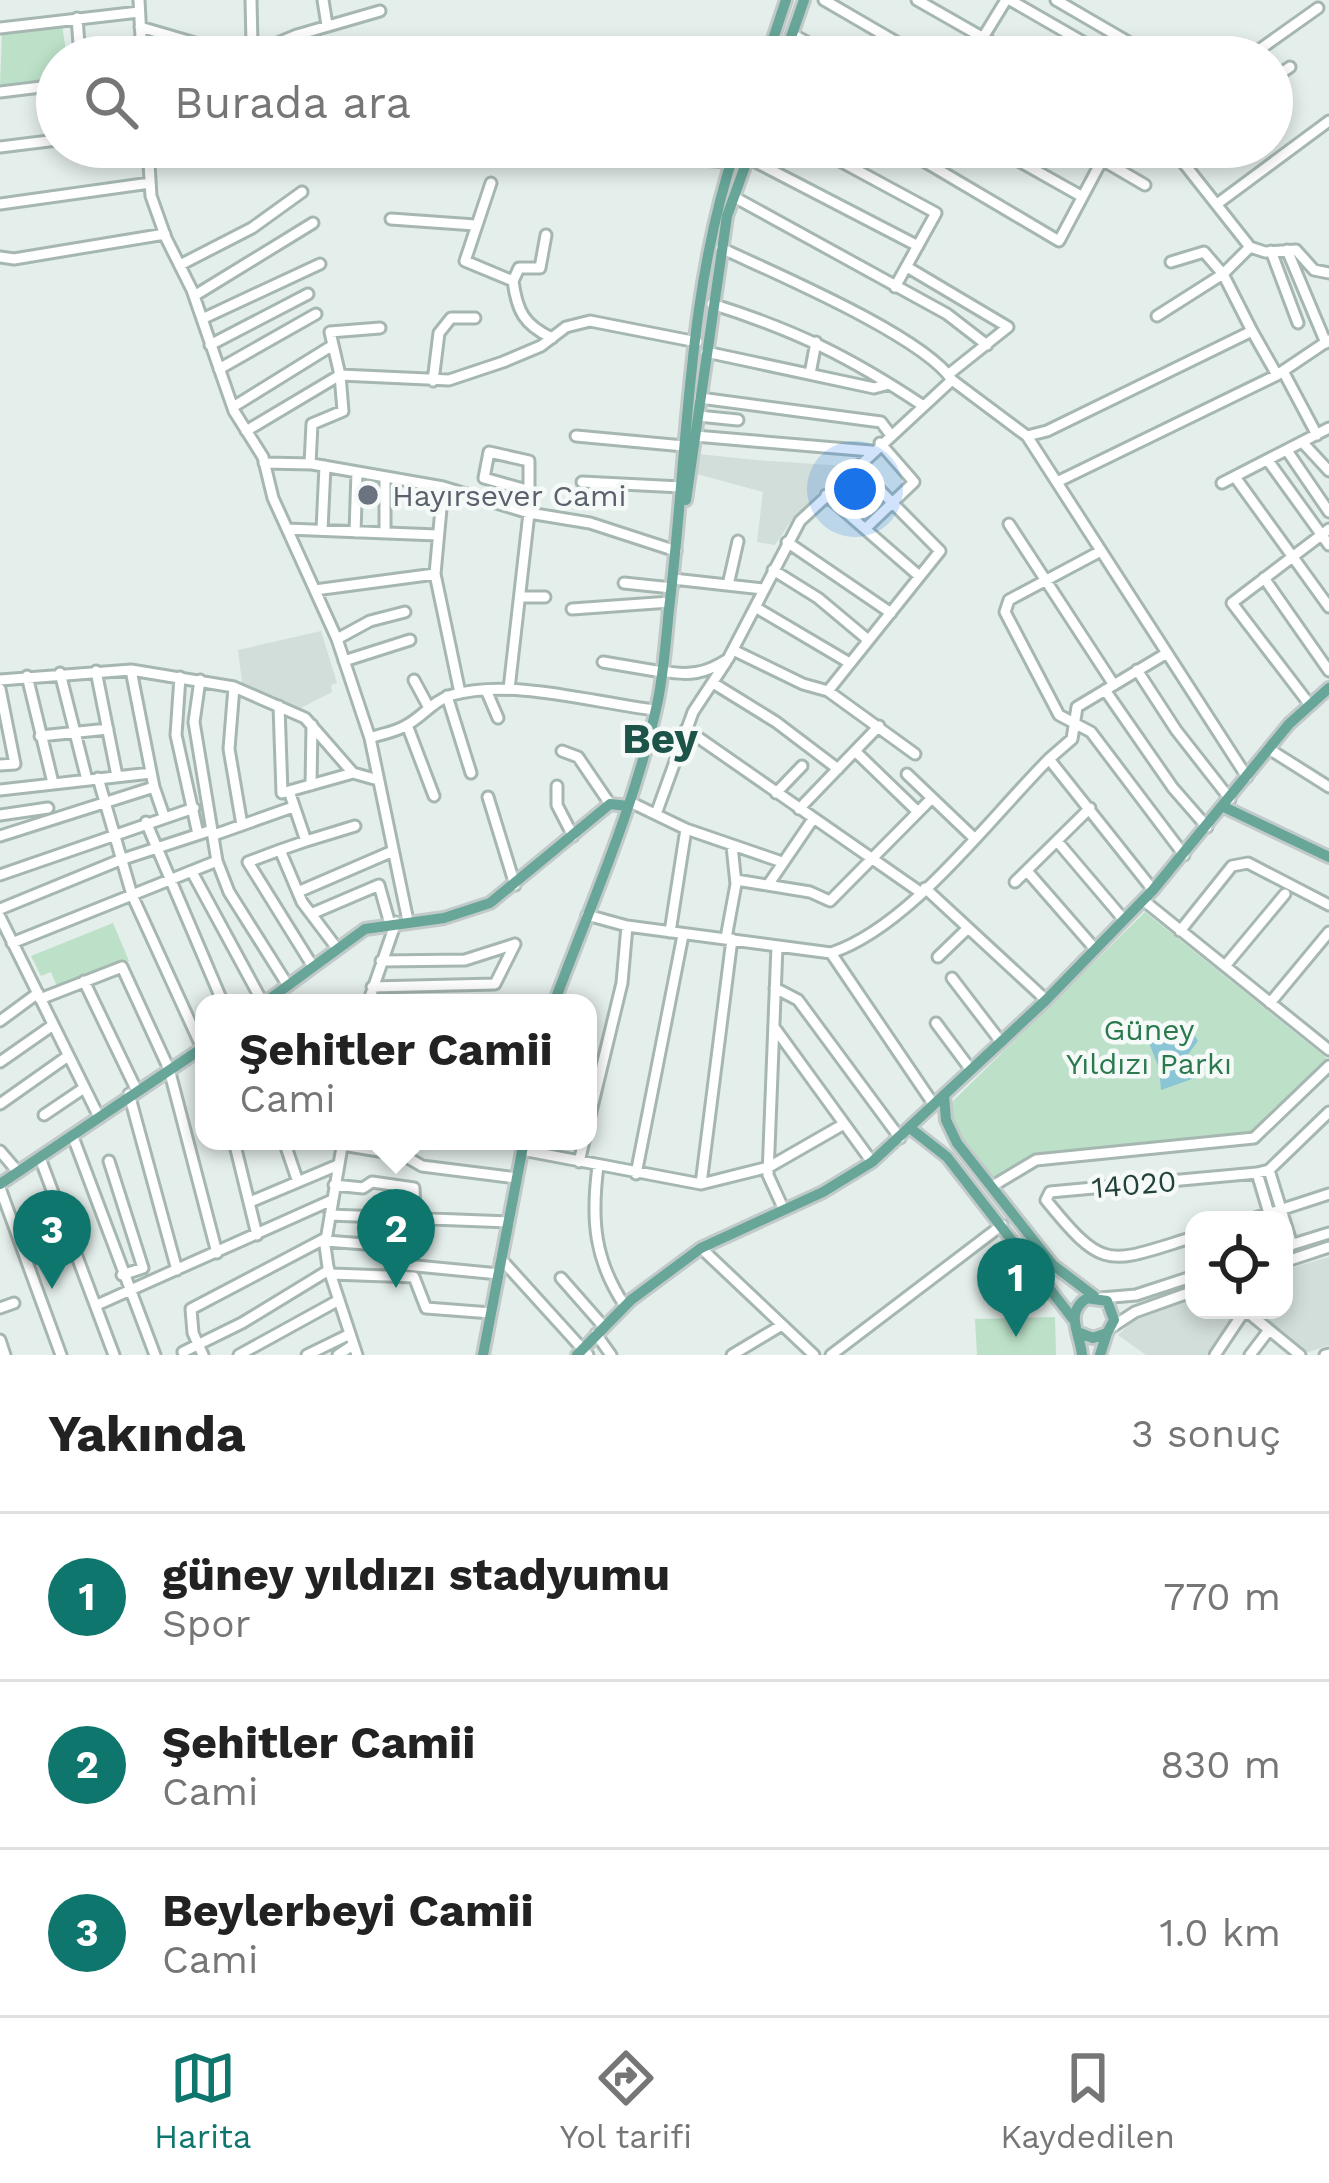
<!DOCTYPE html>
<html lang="tr">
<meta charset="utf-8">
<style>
body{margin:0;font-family:"Work Sans",sans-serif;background:#f6f6f6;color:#222}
.controls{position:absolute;right:36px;bottom:36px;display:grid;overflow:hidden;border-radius:24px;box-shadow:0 6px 18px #0003}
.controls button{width:108px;height:108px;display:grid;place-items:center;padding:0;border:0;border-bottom:3px solid #e0e0e0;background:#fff;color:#222;font:60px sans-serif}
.you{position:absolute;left:855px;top:489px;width:42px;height:42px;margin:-30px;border:9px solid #fff;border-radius:50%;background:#1a73e8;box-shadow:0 0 0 18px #1a73e833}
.badge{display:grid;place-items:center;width:78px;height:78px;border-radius:50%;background:#0f766e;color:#fff;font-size:39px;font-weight:700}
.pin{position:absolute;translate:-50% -99px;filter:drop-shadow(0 3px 6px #0008)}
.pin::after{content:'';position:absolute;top:63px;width:42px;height:36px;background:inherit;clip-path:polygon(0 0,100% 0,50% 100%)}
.popup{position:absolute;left:195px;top:994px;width:402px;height:156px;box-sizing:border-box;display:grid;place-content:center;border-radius:24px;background:#fff;filter:drop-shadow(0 3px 9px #0005);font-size:39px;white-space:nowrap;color:#767676}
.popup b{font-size:45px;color:#222}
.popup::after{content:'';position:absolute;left:50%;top:100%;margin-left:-24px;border:24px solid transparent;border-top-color:#fff}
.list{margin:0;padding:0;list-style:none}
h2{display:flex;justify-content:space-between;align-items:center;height:156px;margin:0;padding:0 48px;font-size:51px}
h2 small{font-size:39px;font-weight:400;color:#767676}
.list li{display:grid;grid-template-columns:78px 1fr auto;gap:36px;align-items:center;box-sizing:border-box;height:168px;padding:0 48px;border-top:3px solid #e0e0e0}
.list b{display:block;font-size:45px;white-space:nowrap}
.list p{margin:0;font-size:39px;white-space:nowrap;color:#767676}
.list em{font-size:39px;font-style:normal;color:#767676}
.icon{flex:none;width:66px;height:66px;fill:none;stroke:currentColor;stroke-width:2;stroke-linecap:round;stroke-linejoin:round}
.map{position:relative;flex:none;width:1329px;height:1355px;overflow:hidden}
.search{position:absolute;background:#fff;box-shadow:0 6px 18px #0003;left:36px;right:36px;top:36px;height:132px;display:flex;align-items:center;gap:30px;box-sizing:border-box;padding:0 42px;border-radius:66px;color:#767676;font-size:45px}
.sheet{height:660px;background:#fff}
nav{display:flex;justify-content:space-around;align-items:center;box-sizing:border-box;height:168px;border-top:3px solid #e0e0e0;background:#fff;font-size:33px;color:#767676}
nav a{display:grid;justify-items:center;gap:6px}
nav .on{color:#0f766e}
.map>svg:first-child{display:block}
.built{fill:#d2ded9}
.green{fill:#bce0c8}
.water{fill:#8ac5d5}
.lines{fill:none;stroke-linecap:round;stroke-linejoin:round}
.minor-casing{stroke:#a6b7b2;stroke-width:15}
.major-casing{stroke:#c1cac8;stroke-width:16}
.minor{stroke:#fff;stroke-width:9}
.major{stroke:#67a699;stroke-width:10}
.worship-dot{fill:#6b7280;stroke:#f5faf8;stroke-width:4.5}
.labels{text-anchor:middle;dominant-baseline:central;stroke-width:9;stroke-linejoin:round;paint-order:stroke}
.worship-label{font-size:30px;fill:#5b616d;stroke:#f5faf8;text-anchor:start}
.park-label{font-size:30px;fill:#2a7a4e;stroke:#f5faf8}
.street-label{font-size:30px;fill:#22413b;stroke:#f5faf8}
.district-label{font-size:42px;font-weight:bold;fill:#1d544a;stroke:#f5faf8}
</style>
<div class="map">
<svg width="1329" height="1355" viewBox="0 0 1329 1355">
<rect width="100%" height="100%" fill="#e4eeea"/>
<path class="built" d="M 698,454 L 756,460 L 845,466 L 791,521 L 775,545 L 757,542 L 763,492 L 697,474 Z
M 321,631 L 337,683 L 331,685 L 332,692 L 293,712 L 243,690 L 238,650 Z
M 1329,1257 L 1329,1345 L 1306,1353 L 1254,1310 L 1284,1310 L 1284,1270 Z
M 1194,1298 L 1194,1310 L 1239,1312 L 1206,1355 L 1146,1355 L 1118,1335 L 1133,1321 Z"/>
<path class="green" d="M 62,25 L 67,57 L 57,57 L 57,79 L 0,87 L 2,33 Z
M 1145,912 L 1329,1060 L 1254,1138 L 1046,1156 L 991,1187 L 950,1124 L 948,1106 Z
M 113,923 L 129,961 L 58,988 L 51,972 L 41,976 L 31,956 Z
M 1055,1317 L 1056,1355 L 977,1355 L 975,1319 Z"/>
<path class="water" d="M 1192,1031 L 1198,1041 L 1186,1057 L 1195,1078 L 1161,1090 L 1159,1068 L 1149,1043 L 1152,1039 Z"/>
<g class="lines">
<defs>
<path id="minor" d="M 139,0 L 142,57
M 323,0 L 327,25
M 824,0 L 922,57
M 917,0 L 1017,57
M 1010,0 L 1109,57
M 1056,0 L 1135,46 L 1128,57
M 77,18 L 80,57
M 140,27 L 243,57
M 0,28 L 139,12
M 792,34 L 834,57
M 244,57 L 297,35 L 380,11
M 244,57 L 252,44 L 251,0
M 971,57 L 1006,0
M 1249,57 L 1318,8
M 1272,79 L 1290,67
M 0,92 L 57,85
M 0,147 L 57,140
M 148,147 L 151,196 L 166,238 L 192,290 L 234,411 L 263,457 L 273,498 L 337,639 L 370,738 L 408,921
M 814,147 L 936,213 L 895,287
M 900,147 L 1059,241 L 1109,147
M 994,147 L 1081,196
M 1080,147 L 1145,185
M 1171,147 L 1250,247 L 1265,252 L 1296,250 L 1314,270 L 1329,273
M 654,157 L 731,162
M 748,158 L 918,246
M 491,183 L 465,261 L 513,281 C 517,311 524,325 552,338
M 734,197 L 947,314 L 987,345
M 0,204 L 150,183
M 1217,204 L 1329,121
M 391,219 L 475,225
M 721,248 C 774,273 923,336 952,380
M 1287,250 L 1326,343
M 1271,251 L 1298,323
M 0,257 L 14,259 L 165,234
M 180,265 L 252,228 L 302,192
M 907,267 L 1008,327 L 949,374
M 513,281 L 519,268 L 540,268 L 546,235
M 194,296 L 313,223
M 712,304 C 795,330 850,357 922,405
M 1157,316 L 1223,274 L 1204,252 L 1171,262
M 202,319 L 320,264
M 1252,331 L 1277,375
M 210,345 L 308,294
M 706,352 L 874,388 L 889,384
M 219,369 L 316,314
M 1283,371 L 1317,435
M 810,374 L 816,342
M 433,381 L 439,333 L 451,318 L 475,318
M 700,398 L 881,422 L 890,434
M 233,407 L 333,345
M 698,416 L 738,420
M 246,431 L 340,375 L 449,380 L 503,362 L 541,346 L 566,327 L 590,321 L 697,342
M 576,436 L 684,446
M 695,436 L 871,451
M 1027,436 L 1247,777
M 1304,444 L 1329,471
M 1288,452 L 1329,512
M 1269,462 L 1329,545
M 264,463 L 312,464 L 443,487 L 529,513 L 590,523 L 676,551
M 310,464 L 312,424 L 343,411 L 340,375 L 330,332 L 380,328
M 1235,477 L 1329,607
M 582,482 L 681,487
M 1057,482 L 1277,375 L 1329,340
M 1222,483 L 1329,428
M 443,487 L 435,574 L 460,693
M 826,495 L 918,575
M 1009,524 L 1114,685
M 287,529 L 437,535
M 865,529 L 914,482 L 880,443
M 322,530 L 325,466
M 355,532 L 357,472
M 385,533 L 385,477
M 787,542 L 891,613
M 1099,552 L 1009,600 L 1005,612 L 1059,715 L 1091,732 L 1184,855
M 773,570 L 818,598 L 867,639
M 1264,578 L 1329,671
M 673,579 L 763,589
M 624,583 L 672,588
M 728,585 L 738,541
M 315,590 L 435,574
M 520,597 L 545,597
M 755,607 L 848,662
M 572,609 L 670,602
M 337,639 L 370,621 L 405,612
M 733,650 L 803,684 L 828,691 L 915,754
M 344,661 L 410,640
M 603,662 L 662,672
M 131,670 L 154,787 L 164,816
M 1137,670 L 1176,730 L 1230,799
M 96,671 L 117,776
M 662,671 C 689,676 705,674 728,659 L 800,521 L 952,380 L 1027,436 L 1047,431 L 1252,331 L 1223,274 L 1250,247
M 60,673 L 87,780
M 27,676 L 53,783
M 180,677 L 176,735 L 198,834
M 0,680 L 131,670 L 234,687 L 305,718 L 353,773 L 378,780
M 200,680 L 194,722 L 217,861 L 229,892 L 287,984
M 414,680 L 428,706
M 713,683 L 776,722 L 838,769
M 234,687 L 229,749 L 242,825
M 0,689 L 15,764 L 0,765
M 509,689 L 529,513 L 529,461 L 489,452 L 484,478 L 530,491
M 486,690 L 498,718
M 1105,690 L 1173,788 L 1207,827
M 828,691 L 940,551 L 856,466
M 447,696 L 471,773
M 1310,705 L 1232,603 L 1329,529
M 279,706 L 282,793 L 289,791 L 306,841 L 280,850 L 302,902 L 336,947
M 407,725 L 434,796
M 686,729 L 920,892
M 40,736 L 108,729
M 370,738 C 381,734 395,732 405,726 C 423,717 432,701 452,695 C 512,678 594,703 655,710
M 1269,749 L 1329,787
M 562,751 L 578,757 L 610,804
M 855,751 L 918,812
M 1049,759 L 1072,739 L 1077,707 L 1167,653
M 907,774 L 974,838
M 98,778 L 132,895 L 202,1048
M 311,785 L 312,725
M 557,786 L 557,805 L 573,836
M 0,790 L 151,773
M 289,791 L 353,773
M 776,793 L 802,766
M 488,797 L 515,885
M 630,802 L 686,829 L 782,862
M 799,809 L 879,726
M 656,814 L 693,712 L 726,662
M 0,815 L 48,808
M 146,822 L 223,1003
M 214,835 L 293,807
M 0,836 L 154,787
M 306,841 L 355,826
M 1057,841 L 1124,920
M 280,850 L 248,862 L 312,965
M 1027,871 L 1095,949
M 192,872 L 263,1003
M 0,875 L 194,808
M 736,880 L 810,892 L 830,901 L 931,799
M 1015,882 L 1090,808
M 768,885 L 813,819
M 925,888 L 1046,1000
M 298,892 L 393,851
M 1143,900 L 1329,1050
M 0,909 L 120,860 L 212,830
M 311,914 L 379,885 L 390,924
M 587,915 L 627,926 L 831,953 C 910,927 990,818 1049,759 L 1153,890
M 0,917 L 99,1117
M 1180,931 L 1232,866 L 1248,863 L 1329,905
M 670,932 L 686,829
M 726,938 L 736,884 L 732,846
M 12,943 L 217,861
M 777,946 L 768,1175 L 784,1210
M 831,953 L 934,1105
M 938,957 L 968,928
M 381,961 L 465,960 L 515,944
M 1225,966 L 1285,894
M 952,978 L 1001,1042
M 84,981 L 136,1089
M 372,987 L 495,984 L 515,944
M 775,988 L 798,1000 L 900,1138
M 40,999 L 122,967 L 169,1069 L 217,1253
M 368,1003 L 396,922
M 1270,1003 L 1329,932
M 0,1021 L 38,993
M 936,1023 L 971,1070
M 774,1027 L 872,1162
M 0,1062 L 53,1025
M 129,1094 L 177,1270
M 0,1104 L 68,1056
M 44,1115 L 84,1088
M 588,1124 L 622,983 L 627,926
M 73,1137 L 155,1355
M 234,1141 L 257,1235
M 284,1141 L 298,1182
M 343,1141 L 325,1246 L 328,1267 L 357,1355
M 342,1145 L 403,1155 L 422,1166 L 517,1178
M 522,1150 L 701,1184 L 769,1167 L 844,1124
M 0,1151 L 18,1172
M 40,1158 L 114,1355
M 109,1161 L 143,1268 L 122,1275
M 579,1162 L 584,1141
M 598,1166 C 591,1219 594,1260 625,1306
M 1269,1170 L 1292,1245
M 1257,1173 L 1271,1220
M 636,1174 L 683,935
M 701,1184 L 732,939
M 991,1187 L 1036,1160 L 1254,1138 L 1329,1066
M 0,1188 L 61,1355
M 250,1202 L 338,1165
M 330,1215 L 509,1222
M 1249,1220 L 1329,1194
M 1194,1237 C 1108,1263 1105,1273 1046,1200 L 1050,1192 L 1257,1173 L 1269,1170 L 1329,1112
M 326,1241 L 417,1248 L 414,1188 L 372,1182 L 363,1188 L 334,1185
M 1284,1247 L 1329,1233
M 701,1248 L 814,1355
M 501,1259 L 588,1355
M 1284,1262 L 1329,1247
M 406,1265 L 499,1274
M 331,1274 L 414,1277 L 426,1308 L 491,1313
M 561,1278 L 604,1327
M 1101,1298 L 1136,1295 L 1194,1276
M 97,1305 L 332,1200
M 0,1308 L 14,1303
M 1245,1310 L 1300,1355
M 1112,1327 L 1135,1312 L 1194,1291
M 596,1334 L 611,1355
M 0,1340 L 5,1355
M 183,1352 L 242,1323 L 329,1270
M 203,1355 L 193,1333 L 191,1309 L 326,1238
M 239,1355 L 339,1300
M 307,1355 L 350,1334
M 338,1355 L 353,1345
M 732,1355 L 782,1325
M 831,1355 L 1002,1225
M 1215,1355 L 1245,1310
M 1250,1355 L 1269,1330
M 1325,1355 L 1329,1354"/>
<path id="major" d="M 767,57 L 786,0
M 784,57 L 804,0
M 686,500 L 727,216 L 752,147
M 1224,807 L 1329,857
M 264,1003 L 365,929 L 444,918 L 490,903 L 610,804 L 628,806
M 554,1003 C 591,904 636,804 658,700 C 664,670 666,639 669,609 C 688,456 686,294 736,147
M 944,1095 L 946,1120 L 957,1143 L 1053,1265 L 1094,1296
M 910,1128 L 947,1157 L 1073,1319
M 0,1184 L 204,1047
M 1080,1333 L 1093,1338 L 1107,1333 L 1114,1320 L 1107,1301 L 1087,1298 C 1064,1313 1080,1333 1082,1355
M 483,1355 L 524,1141
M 577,1355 L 631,1300 L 701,1248 L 823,1192 L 872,1162 L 1046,1000 L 1153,890 L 1289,724 L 1329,688
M 1100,1355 L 1107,1333"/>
</defs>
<use href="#minor" class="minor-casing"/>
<use href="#major" class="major-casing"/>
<use href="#minor" class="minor"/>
<use href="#major" class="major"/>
</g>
<circle class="worship-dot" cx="368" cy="495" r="12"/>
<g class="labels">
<g class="worship-label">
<text x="392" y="495">Hayırsever Cami</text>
</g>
<g class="park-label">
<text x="1149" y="1029">Güney<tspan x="1149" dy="34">Yıldızı Parkı</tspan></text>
</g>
<g class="street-label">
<text transform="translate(1134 1184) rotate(-5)">14020</text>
</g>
<g class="district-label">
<text x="660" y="738">Bey</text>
</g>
</g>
</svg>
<div class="controls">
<button><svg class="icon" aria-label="locate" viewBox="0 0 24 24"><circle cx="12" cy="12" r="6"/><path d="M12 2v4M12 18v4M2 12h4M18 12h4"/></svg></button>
</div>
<div class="you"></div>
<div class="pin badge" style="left:1016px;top:1337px">1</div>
<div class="pin badge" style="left:396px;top:1288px">2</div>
<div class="popup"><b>Şehitler Camii</b>Cami</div>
<div class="pin badge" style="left:52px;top:1289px">3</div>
<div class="search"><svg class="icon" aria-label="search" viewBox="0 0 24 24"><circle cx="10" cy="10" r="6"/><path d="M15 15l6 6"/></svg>Burada ara</div>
</div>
<section class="sheet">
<h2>Yakında<small>3 sonuç</small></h2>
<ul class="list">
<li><span class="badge">1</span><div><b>güney yıldızı stadyumu</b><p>Spor</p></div><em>770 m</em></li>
<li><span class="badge">2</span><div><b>Şehitler Camii</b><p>Cami</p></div><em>830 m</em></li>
<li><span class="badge">3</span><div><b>Beylerbeyi Camii</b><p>Cami</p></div><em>1.0 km</em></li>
</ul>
</section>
<nav>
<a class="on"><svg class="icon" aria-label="map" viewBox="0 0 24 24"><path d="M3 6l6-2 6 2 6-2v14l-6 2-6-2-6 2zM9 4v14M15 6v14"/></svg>Harita</a>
<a><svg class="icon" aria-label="directions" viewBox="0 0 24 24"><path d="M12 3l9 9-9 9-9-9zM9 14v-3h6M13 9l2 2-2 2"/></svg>Yol tarifi</a>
<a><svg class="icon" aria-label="saved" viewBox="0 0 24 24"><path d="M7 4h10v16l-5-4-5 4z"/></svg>Kaydedilen</a>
</nav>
